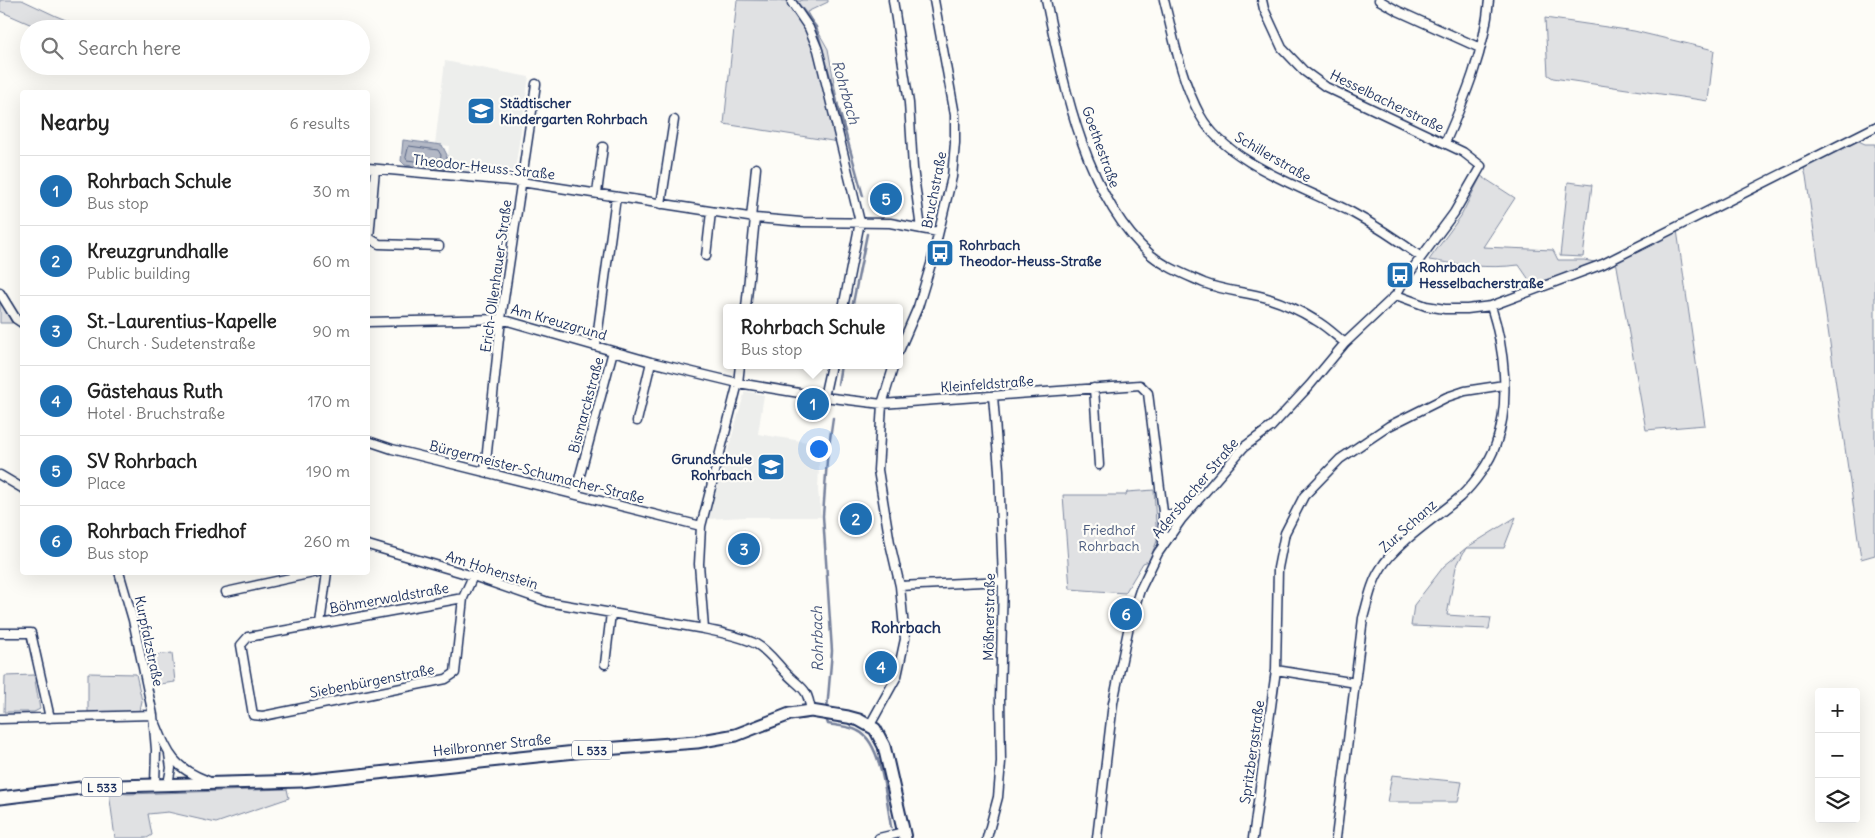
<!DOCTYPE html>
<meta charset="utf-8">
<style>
body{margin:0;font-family:Delius,sans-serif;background:#f6f6f6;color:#222}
.controls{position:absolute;right:15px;bottom:15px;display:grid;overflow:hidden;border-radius:5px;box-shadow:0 5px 20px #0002}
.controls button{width:45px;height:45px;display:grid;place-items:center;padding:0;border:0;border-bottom:1px solid #e0e0e0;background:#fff;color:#222;font:25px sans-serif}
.you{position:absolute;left:818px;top:448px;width:18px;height:18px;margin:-12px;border:4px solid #fff;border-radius:50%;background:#1a73e8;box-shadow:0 0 0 8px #1a73e833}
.badge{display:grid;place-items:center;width:32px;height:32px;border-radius:50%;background:#1f6fb2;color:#fff;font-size:16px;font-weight:700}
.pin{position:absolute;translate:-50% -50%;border:2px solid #fff;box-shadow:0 1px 5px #0006}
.popup{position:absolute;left:723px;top:304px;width:180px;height:65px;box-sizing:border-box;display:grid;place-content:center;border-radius:5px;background:#fff;filter:drop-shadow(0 1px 4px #0005);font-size:16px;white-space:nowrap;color:#767676}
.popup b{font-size:19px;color:#222}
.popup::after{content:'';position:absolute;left:50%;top:100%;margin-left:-10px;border:10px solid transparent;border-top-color:#fff}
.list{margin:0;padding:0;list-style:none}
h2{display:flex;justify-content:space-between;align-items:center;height:65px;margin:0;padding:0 20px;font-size:21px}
h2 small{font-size:16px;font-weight:400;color:#767676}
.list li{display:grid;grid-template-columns:32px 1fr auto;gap:15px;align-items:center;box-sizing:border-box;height:70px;padding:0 20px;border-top:1px solid #e0e0e0}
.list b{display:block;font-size:19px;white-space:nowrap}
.list p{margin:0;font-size:16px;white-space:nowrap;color:#767676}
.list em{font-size:16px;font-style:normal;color:#767676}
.icon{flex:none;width:28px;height:28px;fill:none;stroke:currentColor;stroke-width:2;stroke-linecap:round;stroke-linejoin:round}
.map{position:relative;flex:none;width:1875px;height:838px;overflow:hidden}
.search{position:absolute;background:#fff;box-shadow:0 5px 20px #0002;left:20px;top:20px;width:350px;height:55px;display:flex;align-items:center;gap:12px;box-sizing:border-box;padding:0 18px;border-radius:28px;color:#767676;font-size:19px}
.panel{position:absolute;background:#fff;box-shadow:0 5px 20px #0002;left:20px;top:90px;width:350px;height:485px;border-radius:5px}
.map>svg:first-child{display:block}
.built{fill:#edeeec}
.green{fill:#e0e1e3;stroke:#7e88a0}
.water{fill:#b3b8c5;stroke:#76819c}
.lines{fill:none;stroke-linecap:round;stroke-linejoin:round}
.shore{stroke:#586687;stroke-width:1}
.stream{stroke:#76819c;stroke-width:2.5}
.street-casing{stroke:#1b2f5e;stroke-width:11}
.primary-casing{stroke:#1b2f5e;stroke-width:15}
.street{stroke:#fdfcf7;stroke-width:8}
.primary{stroke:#fdfcf7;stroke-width:11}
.labels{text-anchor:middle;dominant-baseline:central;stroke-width:4.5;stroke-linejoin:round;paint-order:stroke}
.shield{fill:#fdfcf7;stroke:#5f6c8c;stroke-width:1}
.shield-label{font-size:12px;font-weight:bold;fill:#1b2f5e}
.street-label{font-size:14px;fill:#1b2f5e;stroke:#fdfcf7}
.poi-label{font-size:14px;font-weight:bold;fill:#1b2f5e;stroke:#fdfcf7;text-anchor:start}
.park-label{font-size:14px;fill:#4c5c7f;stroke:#fdfcf7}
.water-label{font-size:15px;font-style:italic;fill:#49587d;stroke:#fdfcf7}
.quarter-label{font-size:16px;font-weight:bold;fill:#1b2f5e;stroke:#fdfcf7}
</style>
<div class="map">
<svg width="1875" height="838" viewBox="0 0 1875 838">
<rect width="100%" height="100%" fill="#fdfcf7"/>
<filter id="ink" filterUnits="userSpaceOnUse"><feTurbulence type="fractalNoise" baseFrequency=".02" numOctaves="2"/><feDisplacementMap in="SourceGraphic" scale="10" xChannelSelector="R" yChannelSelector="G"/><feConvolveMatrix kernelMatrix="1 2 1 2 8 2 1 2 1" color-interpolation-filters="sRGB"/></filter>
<g filter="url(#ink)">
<path class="built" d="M 445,61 L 529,77 L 514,176 L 446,170 L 449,146 L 435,144 Z
M 745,391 L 764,395 L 758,434 L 820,444 L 818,490 L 821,517 L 745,517 L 708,519 Z"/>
<path class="green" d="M 0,0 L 22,0 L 56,16 L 88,29 L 41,29 L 0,11 Z
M 737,0 L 801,1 L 801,0 L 828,0 L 828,2 L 807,12 L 828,49 L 845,143 L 724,124 Z
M 1545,18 L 1634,31 L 1714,50 L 1708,101 L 1553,78 L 1548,75 Z
M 1850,137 L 1865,144 L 1875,144 L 1875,555 L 1861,559 L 1806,176 L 1802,161 Z
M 1481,176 L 1515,198 L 1483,247 L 1553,250 L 1558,260 L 1584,260 L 1600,263 L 1532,284 L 1519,265 C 1487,269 1461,265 1429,260 L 1461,216 Z
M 1568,182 L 1592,185 L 1583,257 L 1560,256 Z
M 1676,223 L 1705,425 L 1646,430 L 1615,255 Z
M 0,300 L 0,301 L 12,323 L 0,323 Z
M 1154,490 L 1157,541 L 1149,561 L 1143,563 L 1125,593 L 1070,589 L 1063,495 L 1126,495 L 1127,492 Z
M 1516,517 L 1504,548 L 1466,548 L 1456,567 L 1447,615 L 1491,618 L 1489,629 L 1411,626 L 1414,605 L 1444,566 L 1466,548 Z
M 172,653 L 175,682 L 152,685 L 148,656 Z
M 88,673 L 136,674 L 142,701 L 140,710 L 130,712 L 88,712 Z
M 34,675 L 40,709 L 34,712 L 4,712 L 5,676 Z
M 1392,775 L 1462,782 L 1458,802 L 1387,802 Z
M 287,789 L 289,798 L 216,823 L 168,812 L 148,814 L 152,835 L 147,838 L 115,838 L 109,792 L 128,794 Z"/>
<path class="water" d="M 403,140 L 442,145 L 447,155 L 444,170 L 405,165 L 401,161 Z"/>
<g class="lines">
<path class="shore" d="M 409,146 L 438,150 L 441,155 L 440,162 L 438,164 L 407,160 L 406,158 Z"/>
<path class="stream" d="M 795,0 L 816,27 L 863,196
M 852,308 L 867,234
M 838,384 L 841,365
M 827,710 L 832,651 L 823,516 L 827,460 L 833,418
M 826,718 L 828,724 C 837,726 850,726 858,731 C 882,742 887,803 891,827"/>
<defs>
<path id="street" d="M 893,0 L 909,103 L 913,168 L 921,229
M 1046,0 C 1063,82 1085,198 1151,255 C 1167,268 1186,275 1204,283 C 1224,291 1246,292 1267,298 C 1283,303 1301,311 1315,320 C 1326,326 1335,335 1345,343
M 1164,0 C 1174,39 1181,80 1200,115 C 1226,163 1305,188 1351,212 C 1375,225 1399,241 1421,257
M 1379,0 L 1398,11 L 1480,48
M 792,3 L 809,28 L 818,50 L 860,222 L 843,308
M 1445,143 C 1465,98 1485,50 1489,0
M 368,168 L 521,182 L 755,218 L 801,222 L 890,223 L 938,232
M 375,169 L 369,238 L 379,244 L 439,246
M 597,193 L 603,147
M 661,204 L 674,120
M 751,218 L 756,168
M 706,256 L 711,212
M 0,293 L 16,319 L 22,323
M 1396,295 L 1426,306 L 1445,309 L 1467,309 L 1491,306 L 1603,264 L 1875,127
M 746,308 L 755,218
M 368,322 L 501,319 L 651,362 L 738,383 L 824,397 L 882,404 L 1140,385 L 1148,393 L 1163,512 L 1181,520
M 596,345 L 616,197
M 899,351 L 918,307 L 931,264 L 952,177 L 955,143 L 955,115 L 934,0
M 1094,388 L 1099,465
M 824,397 L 831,365
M 637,421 L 651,362
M 368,441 L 392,449 L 701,526
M 485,471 L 501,319 L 536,84
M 0,475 L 22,488
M 575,494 L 613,351
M 1163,544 L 1163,512
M 368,545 L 473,576 L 548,602 L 704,629 C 721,633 741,636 756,644 C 769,651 777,664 787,674 C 803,690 807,687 811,711
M 119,572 L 133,620 L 153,715 L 156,750 L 155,785
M 900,586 L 1003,581
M 226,592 L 318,572
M 463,598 L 248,637 L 241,645 L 253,715 L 263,716 L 446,679 L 455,673 L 463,598 L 473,576
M 320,624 L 327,572
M 704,629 L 699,564 L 701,526 L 738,383 L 740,365
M 0,633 L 31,633 L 50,718
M 605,664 L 611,613
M 1276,670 L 1356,683
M 0,719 L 153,715
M 156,724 C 169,756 174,768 208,781
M 870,725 L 897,676 L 905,639 L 900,586 L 890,543 L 878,470 L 882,404 L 894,365
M 168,784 L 171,768 L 169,754
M 879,838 L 904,832
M 987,838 L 998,797 L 1001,762 L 1000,698 L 1003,581 L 999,470 L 993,396
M 1097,838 L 1113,703 L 1130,621 L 1140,590 L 1158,553 L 1181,520 L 1244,447 L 1271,427 L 1310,385 L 1345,343 L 1396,295 L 1405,279 L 1454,213 L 1481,166 L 1463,152 L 1326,87 L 1304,71 L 1282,48 L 1264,9 L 1262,0
M 1253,838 L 1276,670 L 1278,568 L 1285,533 L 1304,496 L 1340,459 L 1389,426 L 1447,397 L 1465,391 L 1504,385
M 1336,838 L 1363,618 C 1368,601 1371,583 1381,568 C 1396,543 1437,517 1460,497 C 1474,484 1490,462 1496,444 C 1511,402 1504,347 1491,306"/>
<path id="primary" d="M 0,798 L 80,788 L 118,786 L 302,781 L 604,749 L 697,742 L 736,735 L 790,714 L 811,711 L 848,717 L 859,720 L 875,729 L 884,746 L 905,838"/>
</defs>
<use href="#street" class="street-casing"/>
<use href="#primary" class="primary-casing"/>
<use href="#street" class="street"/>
<use href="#primary" class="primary"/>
</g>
</g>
<defs>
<symbol id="school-square" viewBox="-11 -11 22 22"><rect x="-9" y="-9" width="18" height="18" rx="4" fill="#1f6fb2" stroke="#fdfcf7"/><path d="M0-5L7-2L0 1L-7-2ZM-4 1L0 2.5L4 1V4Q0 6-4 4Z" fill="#fff"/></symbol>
<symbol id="bus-square" viewBox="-11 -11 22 22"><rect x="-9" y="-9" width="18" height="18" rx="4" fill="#1f6fb2" stroke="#fdfcf7"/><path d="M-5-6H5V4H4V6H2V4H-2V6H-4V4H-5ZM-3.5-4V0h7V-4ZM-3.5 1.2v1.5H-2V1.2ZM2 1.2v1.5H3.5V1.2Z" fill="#fff"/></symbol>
</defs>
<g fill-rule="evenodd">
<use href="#school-square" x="465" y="95" width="32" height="32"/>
<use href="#bus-square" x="924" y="237" width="32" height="32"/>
<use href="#bus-square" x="1384" y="259" width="32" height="32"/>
<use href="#school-square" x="755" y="451" width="32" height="32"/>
</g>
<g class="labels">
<g class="shield">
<rect x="572" y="740.5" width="40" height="19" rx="4"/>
<rect x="82" y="777.5" width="40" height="19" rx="4"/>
</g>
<g class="shield-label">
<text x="592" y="750">L 533</text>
<text x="102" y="787">L 533</text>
</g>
<g class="street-label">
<text transform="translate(1387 101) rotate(26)">Hesselbacherstraße</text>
<text transform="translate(1101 147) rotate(70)">Goethestraße</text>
<text transform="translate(1273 157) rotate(30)">Schillerstraße</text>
<text transform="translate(484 167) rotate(6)">Theodor-Heuss-Straße</text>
<text transform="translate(934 190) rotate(-79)">Bruchstraße</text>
<text transform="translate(496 276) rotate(-82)">Erich-Ollenhauer-Straße</text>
<text transform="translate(559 322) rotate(16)">Am Kreuzgrund</text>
<text transform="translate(987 384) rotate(-4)">Kleinfeldstraße</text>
<text transform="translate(586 405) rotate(-75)">Bismarckstraße</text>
<text transform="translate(537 472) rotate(14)">Bürgermeister-Schumacher-Straße</text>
<text transform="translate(1195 488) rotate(-50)">Adersbacher Straße</text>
<text transform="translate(1408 526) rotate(-42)">Zur Schanz</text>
<text transform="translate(492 570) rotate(18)">Am Hohenstein</text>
<text transform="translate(389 598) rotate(-10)">Böhmerwaldstraße</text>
<text transform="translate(989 617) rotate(-89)">Mößnerstraße</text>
<text transform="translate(149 641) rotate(78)">Kurpfalzstraße</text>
<text transform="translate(372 681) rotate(-11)">Siebenbürgenstraße</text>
<text transform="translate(492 745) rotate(-6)">Heilbronner Straße</text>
<text transform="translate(1252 752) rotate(-82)">Spritzbergstraße</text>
</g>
<g class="poi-label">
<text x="500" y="103">Städtischer<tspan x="500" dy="16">Kindergarten Rohrbach</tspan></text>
<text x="959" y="245">Rohrbach<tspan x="959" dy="16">Theodor-Heuss-Straße</tspan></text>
<text x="1419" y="267">Rohrbach<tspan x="1419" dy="16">Hesselbacherstraße</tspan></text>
<text x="752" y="459" text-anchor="end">Grundschule<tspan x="752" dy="16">Rohrbach</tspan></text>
</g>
<g class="park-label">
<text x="1109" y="530">Friedhof<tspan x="1109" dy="16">Rohrbach</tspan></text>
</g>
<g class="water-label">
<text transform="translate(846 92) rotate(74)">Rohrbach</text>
<text transform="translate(817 639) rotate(-91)">Rohrbach</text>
</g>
<g class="quarter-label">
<text x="906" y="627">Rohrbach</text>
</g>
</g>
</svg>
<div class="controls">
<button>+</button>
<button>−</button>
<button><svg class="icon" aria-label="layers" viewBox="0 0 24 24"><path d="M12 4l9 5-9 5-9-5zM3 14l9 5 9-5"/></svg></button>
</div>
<div class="you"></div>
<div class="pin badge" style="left:813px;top:404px">1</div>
<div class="popup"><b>Rohrbach Schule</b>Bus stop</div>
<div class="pin badge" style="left:856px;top:519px">2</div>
<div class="pin badge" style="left:744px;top:549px">3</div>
<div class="pin badge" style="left:881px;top:667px">4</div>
<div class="pin badge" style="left:886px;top:199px">5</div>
<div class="pin badge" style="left:1126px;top:614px">6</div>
<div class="search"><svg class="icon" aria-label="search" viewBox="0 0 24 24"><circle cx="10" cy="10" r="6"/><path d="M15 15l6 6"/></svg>Search here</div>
<section class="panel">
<h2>Nearby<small>6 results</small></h2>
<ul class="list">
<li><span class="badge">1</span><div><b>Rohrbach Schule</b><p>Bus stop</p></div><em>30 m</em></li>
<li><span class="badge">2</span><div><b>Kreuzgrundhalle</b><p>Public building</p></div><em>60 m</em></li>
<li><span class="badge">3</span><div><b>St.-Laurentius-Kapelle</b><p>Church · Sudetenstraße</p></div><em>90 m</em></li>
<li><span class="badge">4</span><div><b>Gästehaus Ruth</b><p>Hotel · Bruchstraße</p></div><em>170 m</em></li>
<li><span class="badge">5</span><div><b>SV Rohrbach</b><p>Place</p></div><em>190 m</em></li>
<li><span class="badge">6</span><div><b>Rohrbach Friedhof</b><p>Bus stop</p></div><em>260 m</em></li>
</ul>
</section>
</div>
